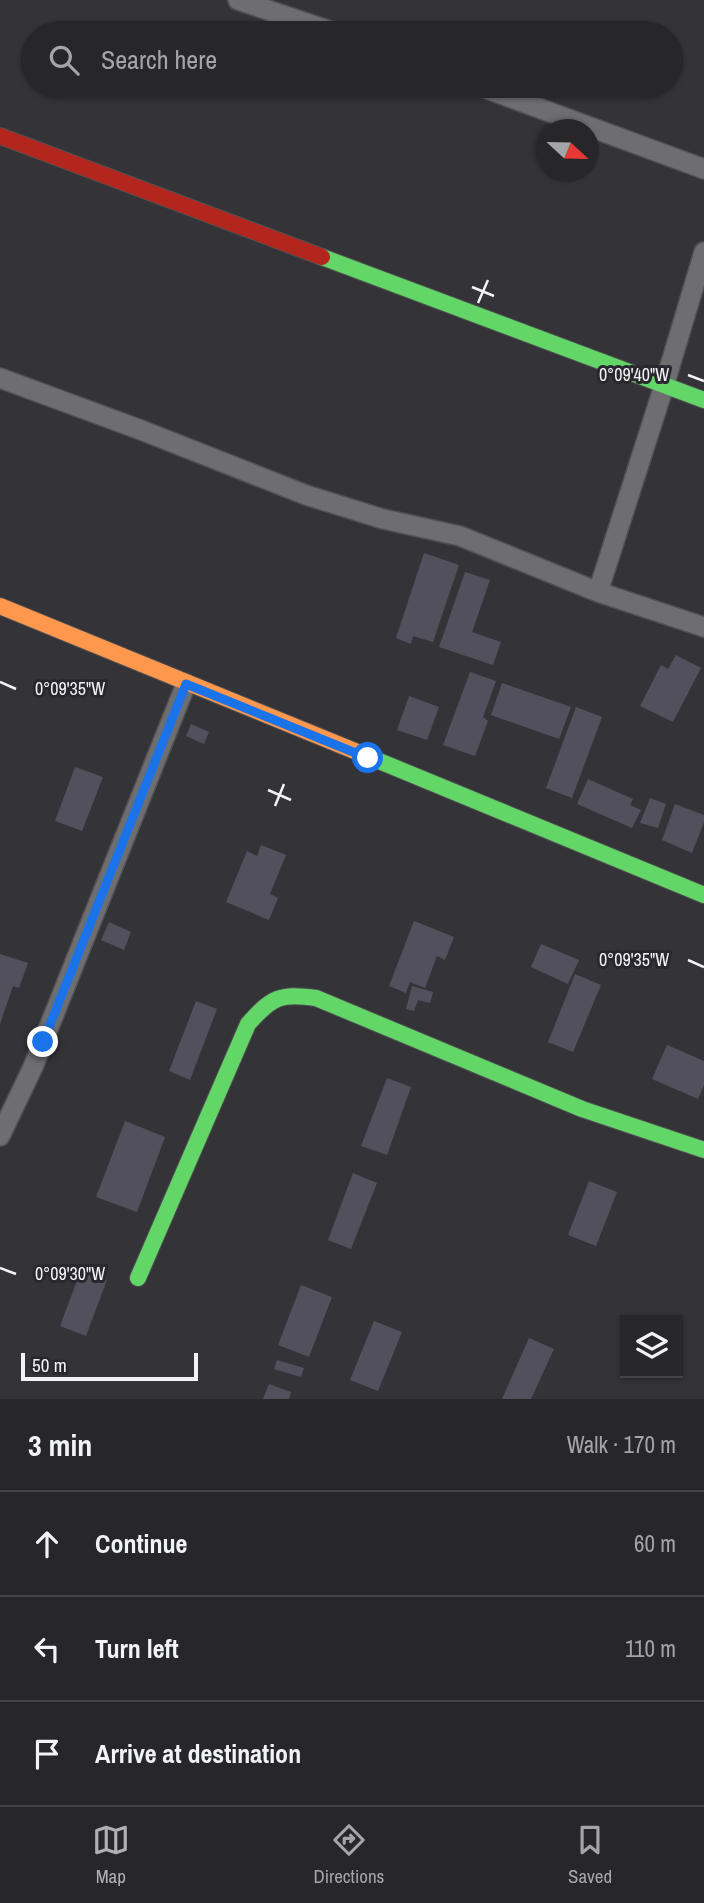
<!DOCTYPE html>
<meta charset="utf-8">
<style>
body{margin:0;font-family:"Archivo Narrow",sans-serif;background:#333336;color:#f1f3f6}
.controls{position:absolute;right:21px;bottom:21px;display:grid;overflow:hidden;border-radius:0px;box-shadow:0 2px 5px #0004}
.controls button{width:63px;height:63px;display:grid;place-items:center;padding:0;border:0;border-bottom:2px solid #434447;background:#27272a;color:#f1f3f6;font:35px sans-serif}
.compass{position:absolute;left:536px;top:119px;width:63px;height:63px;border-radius:50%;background:#27272a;box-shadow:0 2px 5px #0004;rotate:112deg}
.scale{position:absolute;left:21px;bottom:18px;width:177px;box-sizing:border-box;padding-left:7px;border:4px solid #f3f2f7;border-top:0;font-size:19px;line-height:24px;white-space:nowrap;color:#f3f2f7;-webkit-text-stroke:5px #29282f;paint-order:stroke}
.stop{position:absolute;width:21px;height:21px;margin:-16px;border:5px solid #1a73e8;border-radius:50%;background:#fff}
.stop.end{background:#1a73e8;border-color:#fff;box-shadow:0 2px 7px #0008}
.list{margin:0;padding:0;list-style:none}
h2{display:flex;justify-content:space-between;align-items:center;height:91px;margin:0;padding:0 28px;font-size:30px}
h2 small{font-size:23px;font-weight:400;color:#a4a5a8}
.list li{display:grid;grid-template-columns:46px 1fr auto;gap:21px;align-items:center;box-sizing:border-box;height:105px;padding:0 28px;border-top:2px solid #434447}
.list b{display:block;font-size:26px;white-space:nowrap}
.list em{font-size:23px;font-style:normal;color:#a4a5a8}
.icon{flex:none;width:38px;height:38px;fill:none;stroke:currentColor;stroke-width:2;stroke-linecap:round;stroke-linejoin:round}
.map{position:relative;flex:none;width:704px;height:1399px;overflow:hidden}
.search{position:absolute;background:#27272a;box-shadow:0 2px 5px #0004;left:21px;right:21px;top:21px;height:77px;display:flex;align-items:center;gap:18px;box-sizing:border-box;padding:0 24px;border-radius:38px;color:#a4a5a8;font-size:26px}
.sheet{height:406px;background:#27272a}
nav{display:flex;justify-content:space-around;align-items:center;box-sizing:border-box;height:98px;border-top:2px solid #434447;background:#27272a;font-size:19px;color:#a4a5a8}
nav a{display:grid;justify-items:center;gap:4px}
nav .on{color:#b0b0b4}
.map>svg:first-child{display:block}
.building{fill:#52505d}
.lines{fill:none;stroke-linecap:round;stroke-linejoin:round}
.street-casing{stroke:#505053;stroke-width:22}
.fast-casing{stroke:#505053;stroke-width:18}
.slow-casing{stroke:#505053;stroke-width:18}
.jam-casing{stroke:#505053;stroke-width:18}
.street{stroke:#6e6e71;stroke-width:19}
.fast{stroke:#63d668;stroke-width:16}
.slow{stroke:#ff974d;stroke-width:16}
.jam{stroke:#b3261e;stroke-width:16}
.route{stroke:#1a73e8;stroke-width:9}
.ticks{fill:none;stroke:#f3f2f7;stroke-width:2.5}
.ticks-label{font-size:18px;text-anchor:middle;fill:#f3f2f7;stroke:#29282f;stroke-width:6;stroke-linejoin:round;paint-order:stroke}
</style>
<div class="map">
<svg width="704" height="1399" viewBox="0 0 704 1399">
<rect width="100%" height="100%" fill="#343438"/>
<path class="building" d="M 424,553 L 459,565 L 433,642 L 413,636 L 411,644 L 396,638 Z
M 465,572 L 490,580 L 472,632 L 501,642 L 493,665 L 439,647 Z
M 676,655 L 701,668 L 673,722 L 640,706 L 661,665 L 668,669 Z
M 470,672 L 496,681 L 483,717 L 488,721 L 475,756 L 443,745 Z
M 502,683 L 571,707 L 559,739 L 491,715 Z
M 409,696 L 439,707 L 427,740 L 397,730 Z
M 576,707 L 602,717 L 572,798 L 546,788 Z
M 191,724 L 209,732 L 204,744 L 186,736 Z
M 75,767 L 103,777 L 82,831 L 55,821 Z
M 588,779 L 633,799 L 630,805 L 641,810 L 632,828 L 577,804 Z
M 650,798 L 666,804 L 658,828 L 640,823 Z
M 675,804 L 704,815 L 704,822 L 692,853 L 662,840 Z
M 261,845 L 286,855 L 270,894 L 278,898 L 269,920 L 226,902 L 247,851 L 257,856 Z
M 414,921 L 454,937 L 445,960 L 437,956 L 425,988 L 410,982 L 406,993 L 389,986 Z
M 109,922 L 131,932 L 124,950 L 101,940 Z
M 541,944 L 579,960 L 568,984 L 531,967 Z
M 0,954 L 28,963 L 19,988 L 13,986 L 0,1024 Z
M 575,974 L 601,985 L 573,1052 L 548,1042 Z
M 412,986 L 433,992 L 430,1003 L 418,1000 L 414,1011 L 406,1009 Z
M 196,1001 L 217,1009 L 190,1080 L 169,1071 Z
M 667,1045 L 704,1061 L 704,1085 L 698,1099 L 652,1079 Z
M 387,1078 L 411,1087 L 387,1155 L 361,1146 Z
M 125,1121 L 165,1137 L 137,1212 L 96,1197 Z
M 353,1173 L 377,1183 L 351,1249 L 328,1240 Z
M 589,1181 L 617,1192 L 596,1246 L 568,1235 Z
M 81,1270 L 107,1280 L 86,1336 L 60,1326 Z
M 301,1285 L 332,1297 L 309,1357 L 278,1345 Z
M 374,1321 L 402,1332 L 378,1391 L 350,1380 Z
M 529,1338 L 554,1349 L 531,1399 L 502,1399 Z
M 277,1360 L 304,1368 L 301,1377 L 274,1369 Z
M 269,1384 L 291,1392 L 289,1399 L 263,1399 Z"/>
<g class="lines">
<defs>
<path id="street" d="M 238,0 L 336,33
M 479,86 L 704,169
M 0,378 L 141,430 L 306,495 L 383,519 L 460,536 L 598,592 L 704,627
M 598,592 L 664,386 L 704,252
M 0,1136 L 33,1067 L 186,684"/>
<path id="fast" d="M 322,257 L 704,400
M 362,754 L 704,895
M 138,1278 L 248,1024 C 272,997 280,993 316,998 L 582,1109 L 704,1150"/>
<path id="slow" d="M 0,606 L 362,754"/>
<path id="jam" d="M 0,136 L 322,257"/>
</defs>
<use href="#street" class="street-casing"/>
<use href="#fast" class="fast-casing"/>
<use href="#slow" class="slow-casing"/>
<use href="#jam" class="jam-casing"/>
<use href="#street" class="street"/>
<use href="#fast" class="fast"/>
<use href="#slow" class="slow"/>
<use href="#jam" class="jam"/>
</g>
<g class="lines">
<path class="route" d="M 43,1042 L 186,684 L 368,758"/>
</g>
<path class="ticks" d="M 472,287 L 494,296M 478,303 L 488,280M 688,375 L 704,381M 0,682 L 16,689M 268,790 L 291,800M 275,806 L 284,784M 688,960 L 704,967M 0,1268 L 16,1274"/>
<g class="ticks-label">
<text x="634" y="381">0°09'40"W</text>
<text x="70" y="695">0°09'35"W</text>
<text x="634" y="966">0°09'35"W</text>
<text x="70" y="1280">0°09'30"W</text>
</g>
</svg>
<div class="controls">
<button><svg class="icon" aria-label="layers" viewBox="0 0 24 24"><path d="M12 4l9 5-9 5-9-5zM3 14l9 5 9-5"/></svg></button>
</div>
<svg class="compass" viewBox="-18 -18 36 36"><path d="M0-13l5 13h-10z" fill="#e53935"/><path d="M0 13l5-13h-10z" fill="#a4a5a8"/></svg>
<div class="scale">50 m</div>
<div class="stop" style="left:368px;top:758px"></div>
<div class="stop end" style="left:43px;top:1042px"></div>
<div class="search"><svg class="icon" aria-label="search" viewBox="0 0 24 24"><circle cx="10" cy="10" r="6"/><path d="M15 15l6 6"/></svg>Search here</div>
</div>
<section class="sheet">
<h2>3 min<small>Walk · 170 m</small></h2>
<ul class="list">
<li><svg class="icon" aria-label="ahead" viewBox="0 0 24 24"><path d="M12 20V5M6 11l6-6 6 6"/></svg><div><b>Continue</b></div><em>60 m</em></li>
<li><svg class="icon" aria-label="left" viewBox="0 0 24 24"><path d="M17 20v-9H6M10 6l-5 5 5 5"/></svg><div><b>Turn left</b></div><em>110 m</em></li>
<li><svg class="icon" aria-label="arrive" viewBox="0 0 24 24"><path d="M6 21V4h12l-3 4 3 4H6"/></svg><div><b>Arrive at destination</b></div></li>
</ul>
</section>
<nav>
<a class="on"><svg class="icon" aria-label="map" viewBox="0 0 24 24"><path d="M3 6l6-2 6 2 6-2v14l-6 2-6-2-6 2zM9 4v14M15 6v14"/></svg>Map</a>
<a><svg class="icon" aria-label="directions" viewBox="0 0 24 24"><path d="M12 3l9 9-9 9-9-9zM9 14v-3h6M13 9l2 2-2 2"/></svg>Directions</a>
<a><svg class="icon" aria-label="saved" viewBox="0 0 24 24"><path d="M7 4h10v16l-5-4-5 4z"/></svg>Saved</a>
</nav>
